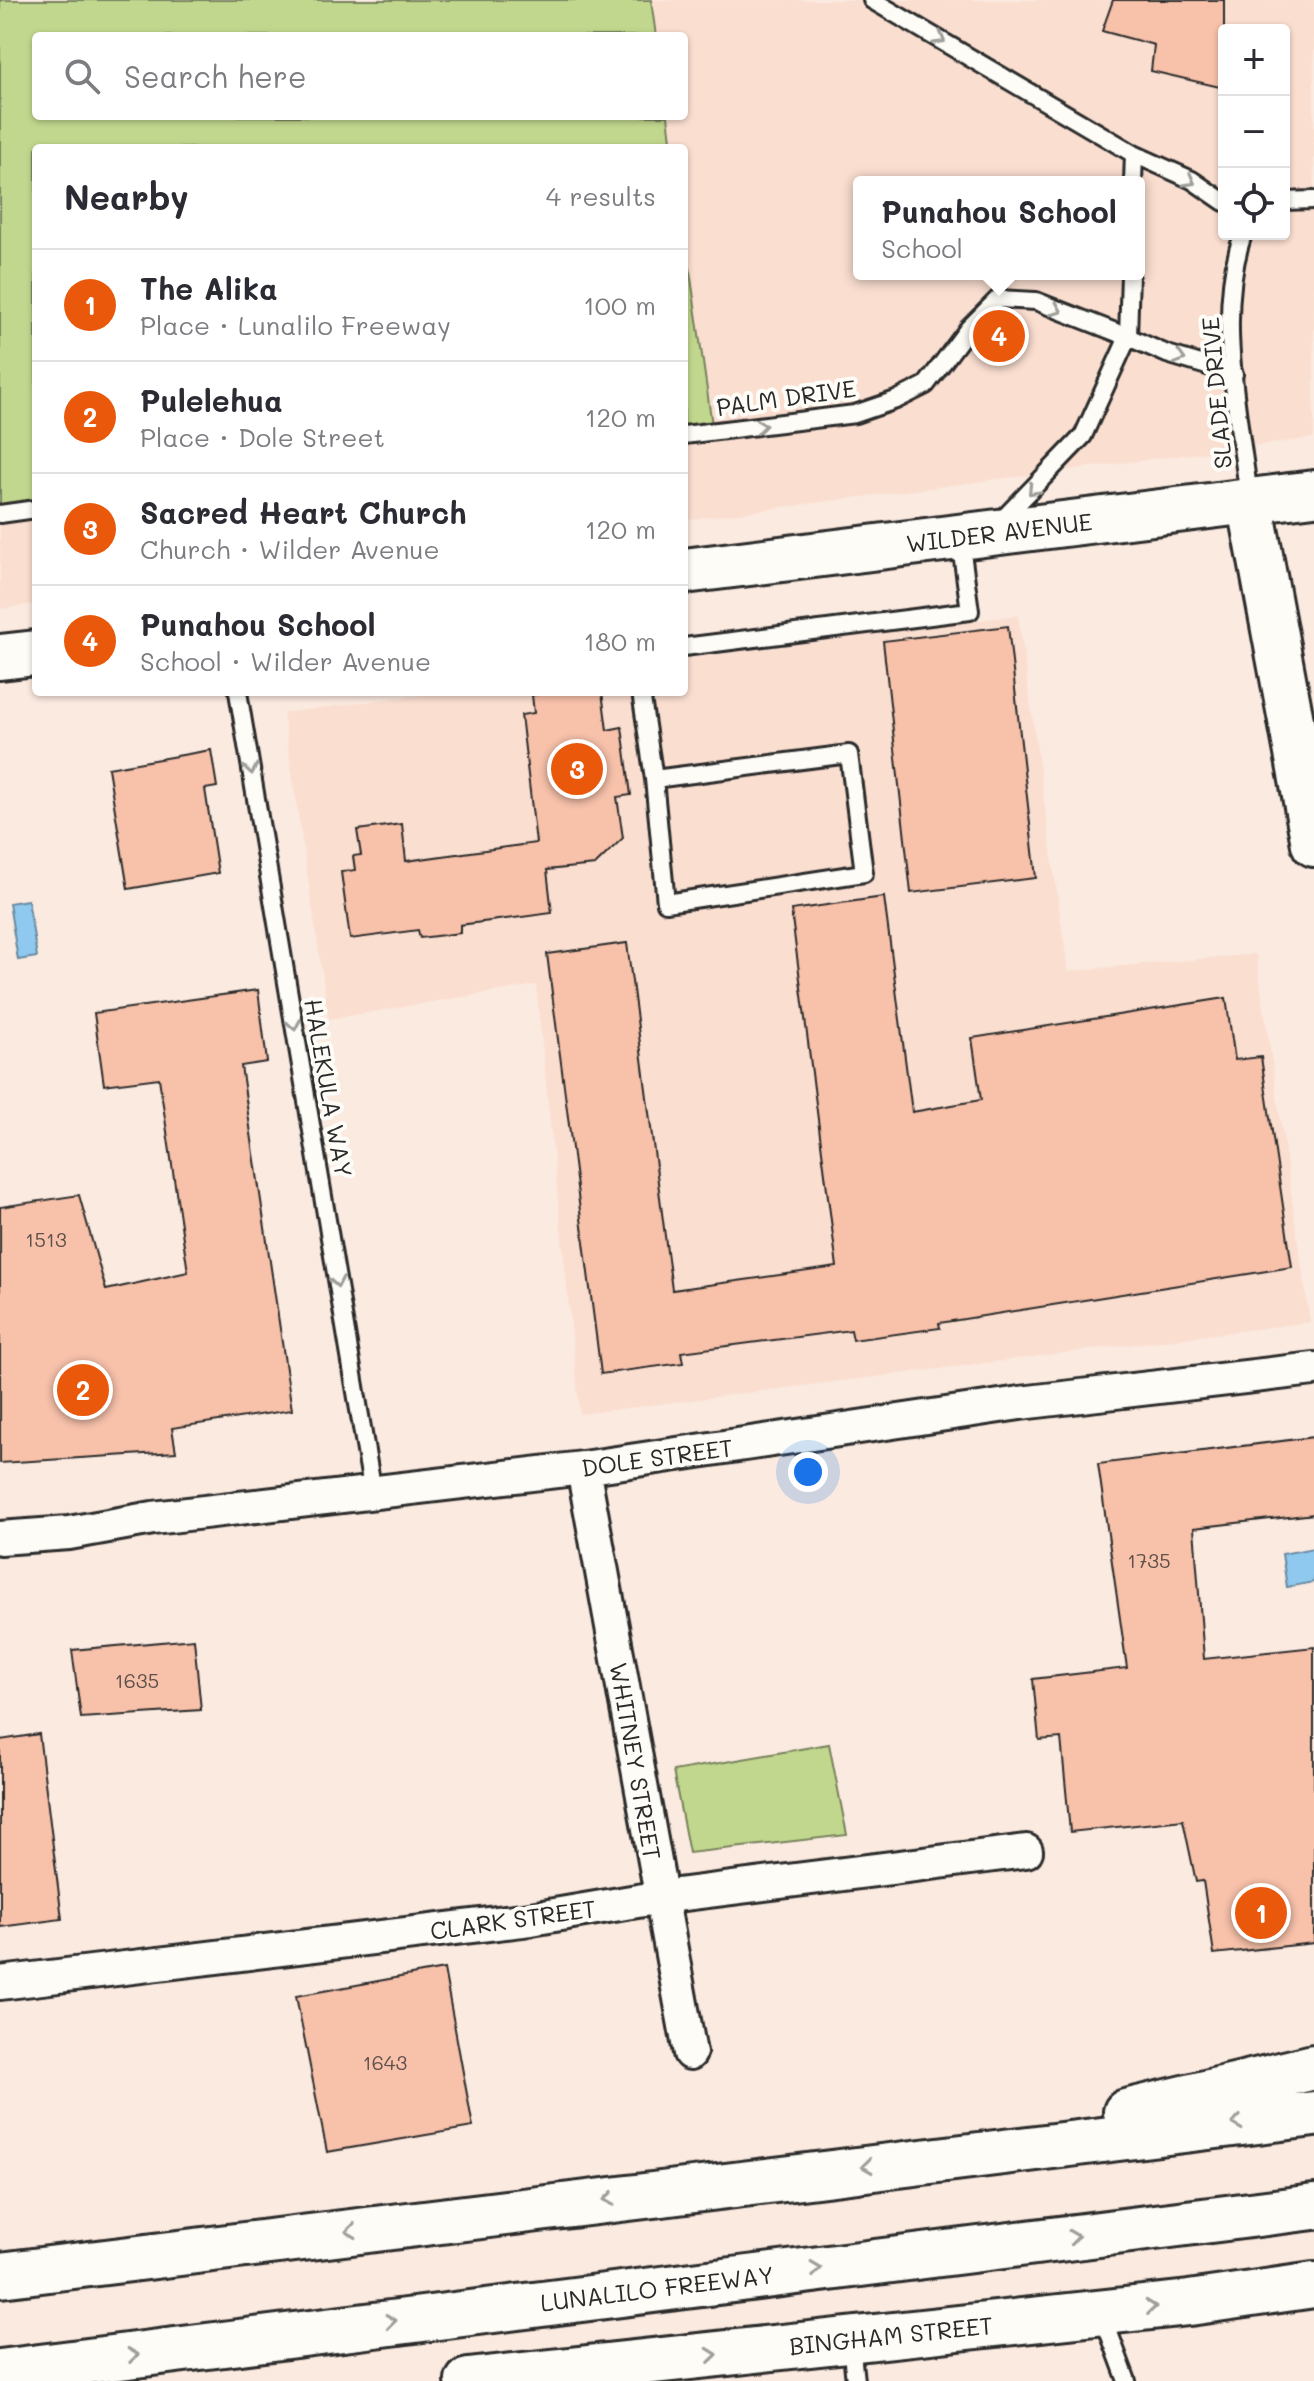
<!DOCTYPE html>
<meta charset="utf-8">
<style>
body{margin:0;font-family:Mali,sans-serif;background:#f7f7f7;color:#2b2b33}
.controls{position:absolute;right:24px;top:24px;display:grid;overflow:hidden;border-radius:8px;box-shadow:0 2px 6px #0004}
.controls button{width:72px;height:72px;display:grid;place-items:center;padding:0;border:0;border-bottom:2px solid #e1e1e2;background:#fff;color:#2b2b33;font:40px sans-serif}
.you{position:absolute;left:808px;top:1472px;width:28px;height:28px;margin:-20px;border:6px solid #fff;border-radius:50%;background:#1a73e8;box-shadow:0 0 0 12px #1a73e833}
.badge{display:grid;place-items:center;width:52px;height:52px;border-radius:50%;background:#ea580c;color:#fff;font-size:26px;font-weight:700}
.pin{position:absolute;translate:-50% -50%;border:4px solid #fff;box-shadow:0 2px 8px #0006}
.popup{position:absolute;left:853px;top:176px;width:292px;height:104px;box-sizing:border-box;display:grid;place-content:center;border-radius:8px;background:#fff;filter:drop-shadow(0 2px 6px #0005);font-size:26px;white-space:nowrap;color:#7c7c81}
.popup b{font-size:30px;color:#2b2b33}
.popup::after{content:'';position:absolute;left:50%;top:100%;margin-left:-16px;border:16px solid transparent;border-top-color:#fff}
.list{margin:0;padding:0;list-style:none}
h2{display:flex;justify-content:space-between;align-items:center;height:104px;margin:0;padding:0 32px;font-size:34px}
h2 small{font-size:26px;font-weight:400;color:#7c7c81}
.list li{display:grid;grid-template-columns:52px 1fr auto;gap:24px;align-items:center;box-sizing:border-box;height:112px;padding:0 32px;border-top:2px solid #e1e1e2}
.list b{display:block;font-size:30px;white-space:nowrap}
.list p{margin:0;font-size:26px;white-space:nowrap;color:#7c7c81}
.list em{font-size:26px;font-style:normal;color:#7c7c81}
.icon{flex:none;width:44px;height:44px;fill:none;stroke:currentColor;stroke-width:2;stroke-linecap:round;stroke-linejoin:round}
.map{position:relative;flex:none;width:1314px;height:2381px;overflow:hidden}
.search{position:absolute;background:#fff;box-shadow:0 2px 6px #0004;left:32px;top:32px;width:656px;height:88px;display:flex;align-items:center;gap:20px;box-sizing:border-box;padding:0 28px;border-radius:8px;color:#7c7c81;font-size:30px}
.panel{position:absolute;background:#fff;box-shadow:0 2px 6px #0004;left:32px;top:144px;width:656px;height:552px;border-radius:8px}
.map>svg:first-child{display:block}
.built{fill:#faded0;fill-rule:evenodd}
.green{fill:#c1d78d;stroke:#76815c;stroke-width:2}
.water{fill:#90c9ef;stroke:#688aa1;stroke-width:2}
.building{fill:#f7c1aa;stroke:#2b2b2b;stroke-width:2}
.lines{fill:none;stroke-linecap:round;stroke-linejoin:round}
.lane-casing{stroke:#2b2b2b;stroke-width:22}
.street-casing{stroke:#2b2b2b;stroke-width:38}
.secondary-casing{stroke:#2b2b2b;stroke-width:50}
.highway-casing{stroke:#2b2b2b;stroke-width:50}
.lane{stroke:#fdfcf7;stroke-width:16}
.street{stroke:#fdfcf7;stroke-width:32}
.secondary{stroke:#fdfcf7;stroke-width:44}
.highway{stroke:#fdfcf7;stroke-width:44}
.oneway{stroke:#9e9e9b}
.labels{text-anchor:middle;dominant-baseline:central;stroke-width:8;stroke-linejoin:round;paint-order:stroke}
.number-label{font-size:20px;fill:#5e504b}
.street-label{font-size:24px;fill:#2b2b2b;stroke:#fdfcf7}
</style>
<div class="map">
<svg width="1314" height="2381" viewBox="0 0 1314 2381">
<rect width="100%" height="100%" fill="#fbeae0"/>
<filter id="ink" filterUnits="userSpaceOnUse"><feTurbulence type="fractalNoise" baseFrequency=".0125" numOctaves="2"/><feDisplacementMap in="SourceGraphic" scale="16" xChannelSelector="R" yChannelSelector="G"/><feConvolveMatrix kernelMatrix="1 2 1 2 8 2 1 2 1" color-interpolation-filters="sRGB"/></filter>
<g filter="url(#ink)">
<path class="built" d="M 0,0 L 1314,0 L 1314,438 L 684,520 L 684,148 L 36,148 L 36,604 L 0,609 ZM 1224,30 L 1284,30 L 1284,234 L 1224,234 ZM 36,36 L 684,36 L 684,116 L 36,116 ZM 859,182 L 1139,182 L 1139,274 L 859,274 Z
M 1018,615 L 1068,971 L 1256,954 L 1310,1322 L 580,1414 L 536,985 L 329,1019 L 283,713 L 441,692 L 684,692 L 684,659 Z"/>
<path class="green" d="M 0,0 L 651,0 L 656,36 L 36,36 L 36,116 L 668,116 L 672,148 L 36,148 L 36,509 L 0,514 Z
M 684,229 L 713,432 L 684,435 Z
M 829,1744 L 847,1835 L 689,1853 L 673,1771 Z"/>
<path class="water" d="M 28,900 L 37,957 L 18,960 L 9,903 Z
M 1314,1548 L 1314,1582 L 1287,1587 L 1282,1554 Z"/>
<path class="building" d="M 1113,0 L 1224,0 L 1224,88 L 1151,71 L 1154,45 L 1102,31 Z
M 1008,626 L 1036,878 L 911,893 L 883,641 Z
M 552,692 L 602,692 L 607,730 L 622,727 L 631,795 L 617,797 L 623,838 L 595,865 L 547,870 L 552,913 L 460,925 L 460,933 L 420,938 L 418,930 L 350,939 L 341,872 L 355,870 L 353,856 L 361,855 L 357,830 L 402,824 L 406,861 L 536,843 L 521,715 L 534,713 L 532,695 Z
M 211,750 L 217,787 L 205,789 L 218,873 L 128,889 L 108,768 Z
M 884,897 L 912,1112 L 981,1100 L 972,1038 L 1226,998 L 1235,1060 L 1261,1057 L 1292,1267 L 939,1323 L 940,1328 L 853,1340 L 851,1330 L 681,1352 L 683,1363 L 601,1374 L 547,954 L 627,943 L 672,1290 L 837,1267 L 791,910 Z
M 258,990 L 267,1062 L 241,1066 L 292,1410 L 172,1428 L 176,1452 L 0,1463 L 0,1207 L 79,1195 L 106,1290 L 188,1272 L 159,1078 L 104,1085 L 94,1013 Z
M 1314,1437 L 1314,1514 L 1194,1528 L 1204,1659 L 1314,1647 L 1314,1943 L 1214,1954 L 1203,1881 L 1196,1882 L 1183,1820 L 1070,1832 L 1061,1738 L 1039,1740 L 1033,1679 L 1127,1668 L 1098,1464 Z
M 194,1639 L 201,1710 L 81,1718 L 72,1650 Z
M 39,1734 L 62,1919 L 0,1927 L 0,1740 Z
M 444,1969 L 473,2127 L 327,2152 L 296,1996 Z"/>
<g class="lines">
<defs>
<path id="lane" d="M 872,0 L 1134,154 L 1192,180 L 1224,202
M 1133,182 L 1134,154
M 1284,201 L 1314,200
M 1243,234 C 1215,316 1239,413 1249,498
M 1130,274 L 1128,337 L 1167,354 L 1234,374
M 684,435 L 855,414 L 896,400 L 926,385 L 968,329 L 998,299 L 1036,301 L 1128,337 L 1083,436 L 1001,521
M 0,514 L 36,509
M 684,647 L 970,611 L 960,538
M 238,692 L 373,1493
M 641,692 L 654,779 L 849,754 L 864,873 L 666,903 L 654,779
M 1102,2314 L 1127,2381
M 851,2343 L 855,2381"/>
<path id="street" d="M 583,1468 L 690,2053
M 0,1538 L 69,1533 L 153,1518 L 583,1468 L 1020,1403 L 1314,1369
M 0,1983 L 531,1919 L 661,1897 L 1026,1851"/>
<path id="secondary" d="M 1250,501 L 1314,844
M 684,571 L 1314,493
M 0,657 L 36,653
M 468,2381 L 1189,2303 L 1314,2285"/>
<path id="highway" d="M 1126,2112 L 1314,2067
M 0,2275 L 1314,2114
M 0,2372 L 1314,2207"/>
</defs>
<use href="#lane" class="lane-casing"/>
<use href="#street" class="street-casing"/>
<use href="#secondary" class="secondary-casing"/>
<use href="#highway" class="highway-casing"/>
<use href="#lane" class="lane"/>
<use href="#street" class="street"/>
<use href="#secondary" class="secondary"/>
<use href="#highway" class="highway"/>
</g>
<defs><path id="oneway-chevron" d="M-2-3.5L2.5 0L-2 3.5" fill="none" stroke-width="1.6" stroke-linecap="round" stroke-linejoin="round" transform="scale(2)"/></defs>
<g class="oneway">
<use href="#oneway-chevron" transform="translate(940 39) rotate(30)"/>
<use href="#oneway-chevron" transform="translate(1190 181) rotate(29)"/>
<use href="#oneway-chevron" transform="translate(1057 310) rotate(23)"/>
<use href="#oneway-chevron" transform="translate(1180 358) rotate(16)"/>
<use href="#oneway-chevron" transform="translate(761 426) rotate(-7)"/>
<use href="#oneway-chevron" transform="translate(1033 490) rotate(134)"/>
<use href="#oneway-chevron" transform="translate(251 769) rotate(80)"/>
<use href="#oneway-chevron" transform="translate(294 1025) rotate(80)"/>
<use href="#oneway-chevron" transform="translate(337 1282) rotate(80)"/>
<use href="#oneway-chevron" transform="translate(1237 2123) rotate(173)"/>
<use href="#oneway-chevron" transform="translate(867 2166) rotate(173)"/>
<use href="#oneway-chevron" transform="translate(609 2199) rotate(173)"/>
<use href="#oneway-chevron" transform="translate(351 2231) rotate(173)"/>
<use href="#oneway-chevron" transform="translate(1074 2237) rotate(-7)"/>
<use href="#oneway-chevron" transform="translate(816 2269) rotate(-7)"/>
<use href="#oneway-chevron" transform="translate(1151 2307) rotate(-6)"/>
<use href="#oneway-chevron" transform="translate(391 2321) rotate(-7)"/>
<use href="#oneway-chevron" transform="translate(133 2355) rotate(-7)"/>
<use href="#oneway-chevron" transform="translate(712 2355) rotate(-6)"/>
</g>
</g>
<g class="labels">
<g class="number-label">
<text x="46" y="1239">1513</text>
<text x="1149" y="1560">1735</text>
<text x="137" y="1680">1635</text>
<text x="385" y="2062">1643</text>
</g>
<g class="street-label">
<text transform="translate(1216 393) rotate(-95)">SLADE DRIVE</text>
<text transform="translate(786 397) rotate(-8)">PALM DRIVE</text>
<text transform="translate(999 532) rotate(-7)">WILDER AVENUE</text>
<text transform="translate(329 1088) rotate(80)">HALEKULA WAY</text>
<text transform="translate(657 1457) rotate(-8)">DOLE STREET</text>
<text transform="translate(636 1761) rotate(80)">WHITNEY STREET</text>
<text transform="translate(513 1919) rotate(-8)">CLARK STREET</text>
<text transform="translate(657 2288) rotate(-7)">LUNALILO FREEWAY</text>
<text transform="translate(891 2335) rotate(-6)">BINGHAM STREET</text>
</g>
</g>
</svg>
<div class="controls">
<button>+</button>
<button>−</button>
<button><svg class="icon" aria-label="locate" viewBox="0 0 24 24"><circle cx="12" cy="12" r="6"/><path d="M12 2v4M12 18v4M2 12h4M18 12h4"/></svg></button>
</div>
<div class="you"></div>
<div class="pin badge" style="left:1261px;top:1913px">1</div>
<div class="pin badge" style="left:83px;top:1390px">2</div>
<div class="pin badge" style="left:577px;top:769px">3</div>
<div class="pin badge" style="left:999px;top:336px">4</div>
<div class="popup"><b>Punahou School</b>School</div>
<div class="search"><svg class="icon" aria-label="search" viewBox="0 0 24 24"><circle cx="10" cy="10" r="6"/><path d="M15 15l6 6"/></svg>Search here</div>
<section class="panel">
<h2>Nearby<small>4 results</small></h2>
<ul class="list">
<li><span class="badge">1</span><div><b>The Alika</b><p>Place · Lunalilo Freeway</p></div><em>100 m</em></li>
<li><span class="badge">2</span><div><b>Pulelehua</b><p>Place · Dole Street</p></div><em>120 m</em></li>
<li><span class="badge">3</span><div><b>Sacred Heart Church</b><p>Church · Wilder Avenue</p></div><em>120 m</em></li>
<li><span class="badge">4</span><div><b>Punahou School</b><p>School · Wilder Avenue</p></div><em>180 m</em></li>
</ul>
</section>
</div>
